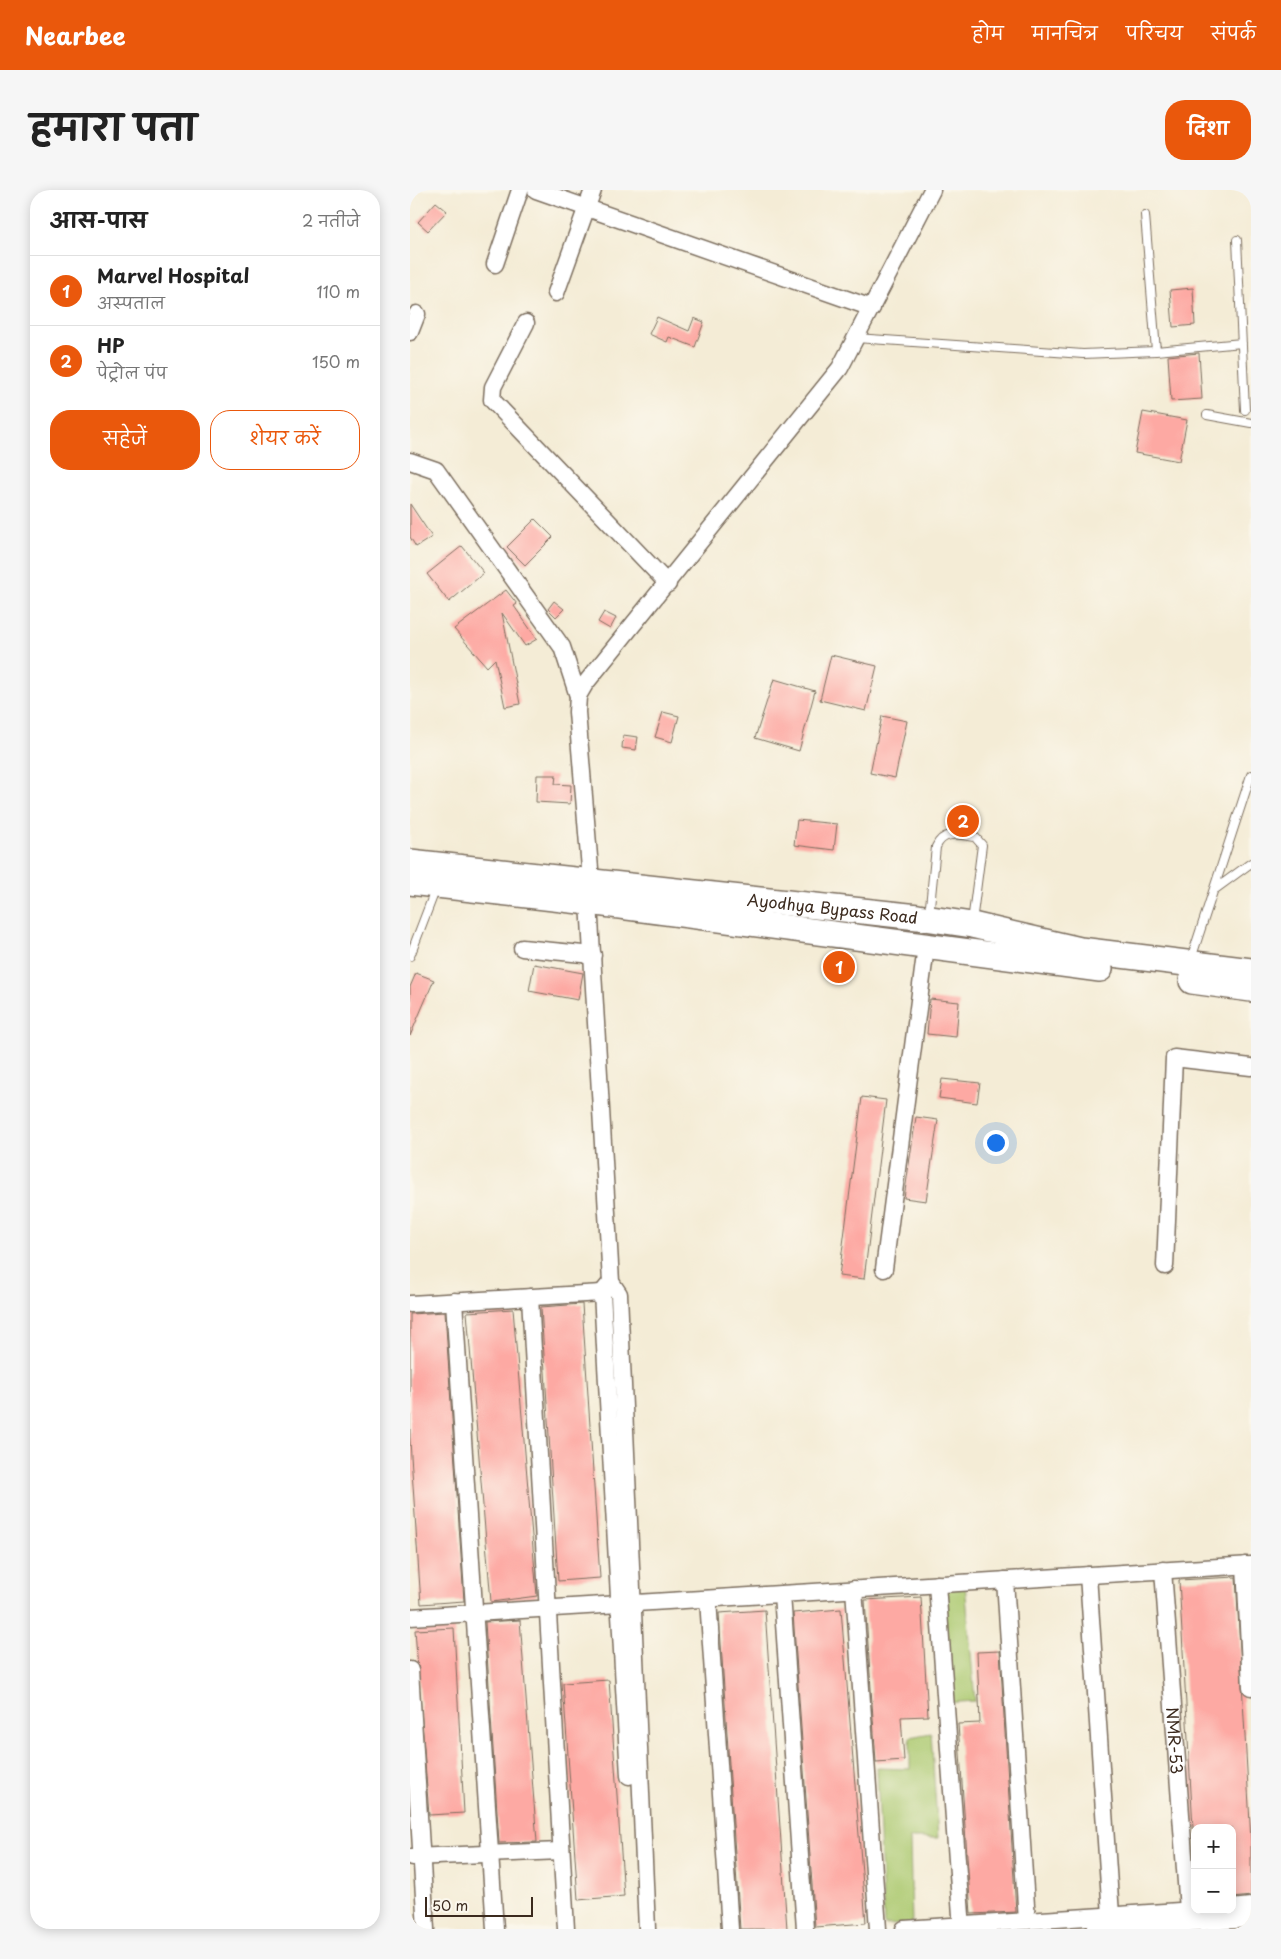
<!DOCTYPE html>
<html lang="hi">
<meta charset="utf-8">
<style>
body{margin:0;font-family:"Playpen Sans","Playpen Sans Deva",sans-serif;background:#f6f6f6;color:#222}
.controls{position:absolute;right:15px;bottom:15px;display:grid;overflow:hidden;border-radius:10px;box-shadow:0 2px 12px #0003}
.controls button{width:45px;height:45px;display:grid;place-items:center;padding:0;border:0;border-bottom:1px solid #e0e0e0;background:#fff;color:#222;font:25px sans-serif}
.scale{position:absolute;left:15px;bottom:12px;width:108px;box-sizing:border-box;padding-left:5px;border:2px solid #3b2a1e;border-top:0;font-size:14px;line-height:18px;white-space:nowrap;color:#3b2a1e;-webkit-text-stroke:4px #fbf7ec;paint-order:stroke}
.you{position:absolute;left:585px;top:952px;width:18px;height:18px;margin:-12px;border:4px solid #fff;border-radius:50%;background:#1a73e8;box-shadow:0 0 0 8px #1a73e833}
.badge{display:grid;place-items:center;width:32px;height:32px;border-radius:50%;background:#ea580c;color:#fff;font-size:16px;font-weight:700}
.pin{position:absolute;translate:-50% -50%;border:2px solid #fff;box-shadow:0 1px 5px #0006}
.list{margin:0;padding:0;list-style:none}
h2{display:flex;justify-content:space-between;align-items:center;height:65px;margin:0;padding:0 20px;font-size:21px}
h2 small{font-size:16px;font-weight:400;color:#767676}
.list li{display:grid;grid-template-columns:32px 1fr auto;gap:15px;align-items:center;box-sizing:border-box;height:70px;padding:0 20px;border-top:1px solid #e0e0e0}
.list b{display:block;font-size:19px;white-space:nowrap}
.list p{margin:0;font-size:16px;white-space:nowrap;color:#767676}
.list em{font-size:16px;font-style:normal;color:#767676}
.actions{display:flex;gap:10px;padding:15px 20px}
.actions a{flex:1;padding:11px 0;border:1px solid #ea580c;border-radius:20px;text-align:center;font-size:18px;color:#ea580c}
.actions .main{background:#ea580c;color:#fff}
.map{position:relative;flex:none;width:841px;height:1739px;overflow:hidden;border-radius:20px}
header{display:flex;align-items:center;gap:30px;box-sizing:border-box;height:70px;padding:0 25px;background:#ea580c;color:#fff}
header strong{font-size:24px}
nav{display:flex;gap:28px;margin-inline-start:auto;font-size:18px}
.intro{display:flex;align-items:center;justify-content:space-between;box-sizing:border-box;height:120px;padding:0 30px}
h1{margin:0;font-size:35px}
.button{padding:12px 22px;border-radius:20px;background:#ea580c;color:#fff;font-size:18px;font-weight:700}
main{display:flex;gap:30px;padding:0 30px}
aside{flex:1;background:#fff;border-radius:20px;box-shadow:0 2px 12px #0003}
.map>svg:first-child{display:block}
.green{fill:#acc970;stroke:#747a47}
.building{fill:#fda9a3}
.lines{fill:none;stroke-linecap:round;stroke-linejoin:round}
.lane-casing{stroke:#7c6e5e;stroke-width:10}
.street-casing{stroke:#7c6e5e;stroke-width:19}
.primary-casing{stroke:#7c6e5e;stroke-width:28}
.lane{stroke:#fff;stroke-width:8}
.street{stroke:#fff;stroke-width:16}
.primary{stroke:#fff;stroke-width:25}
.labels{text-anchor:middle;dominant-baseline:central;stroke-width:4;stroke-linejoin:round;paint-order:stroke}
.street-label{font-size:16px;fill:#3b2a1e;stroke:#fbf7ec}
</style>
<header>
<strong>Nearbee</strong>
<nav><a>होम</a><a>मानचित्र</a><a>परिचय</a><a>संपर्क</a></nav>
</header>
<div class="intro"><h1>हमारा पता</h1><a class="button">दिशा</a></div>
<main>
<aside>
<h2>आस-पास<small>2 नतीजे</small></h2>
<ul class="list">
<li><span class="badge">1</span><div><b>Marvel Hospital</b><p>अस्पताल</p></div><em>110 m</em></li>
<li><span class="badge">2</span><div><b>HP</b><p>पेट्रोल पंप</p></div><em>150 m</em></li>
</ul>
<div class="actions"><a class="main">सहेजें</a><a>शेयर करें</a></div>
</aside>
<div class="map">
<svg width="841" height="1739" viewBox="0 0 841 1739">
<rect width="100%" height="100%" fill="#fbf7ec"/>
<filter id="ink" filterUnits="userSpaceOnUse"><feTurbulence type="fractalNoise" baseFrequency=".02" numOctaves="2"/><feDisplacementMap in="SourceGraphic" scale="10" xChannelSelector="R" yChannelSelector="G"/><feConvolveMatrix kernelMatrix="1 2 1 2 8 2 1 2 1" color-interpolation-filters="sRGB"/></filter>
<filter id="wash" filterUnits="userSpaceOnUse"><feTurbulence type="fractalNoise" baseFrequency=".0096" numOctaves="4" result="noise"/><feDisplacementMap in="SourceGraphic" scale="20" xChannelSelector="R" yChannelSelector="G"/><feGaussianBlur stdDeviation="1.12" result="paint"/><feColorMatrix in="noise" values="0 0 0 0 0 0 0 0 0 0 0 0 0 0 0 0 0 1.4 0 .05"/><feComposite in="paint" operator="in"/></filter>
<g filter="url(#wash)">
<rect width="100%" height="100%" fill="#f4ecd6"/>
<path class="green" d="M 555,1393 L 565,1511 L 532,1513 L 527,1394 Z
M 521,1543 L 528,1648 L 500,1648 L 502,1734 L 474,1735 L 467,1578 L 500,1579 L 500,1547 Z"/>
<g id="blocks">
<path class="building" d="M 26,12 L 37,21 L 18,41 L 8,32 Z
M 783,98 L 785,135 L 763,137 L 760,100 Z
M 247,127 L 279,141 L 284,128 L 294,132 L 285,157 L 259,147 L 257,152 L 239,144 Z
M 789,163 L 792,209 L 761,211 L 758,166 Z
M 733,222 L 777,230 L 769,271 L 725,263 Z
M 0,314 L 22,347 L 6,357 L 0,347 Z
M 125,329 L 143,347 L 115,375 L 97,357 Z
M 52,356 L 74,383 L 39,412 L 17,384 Z
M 96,400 L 107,414 L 104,416 L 127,449 L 115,456 L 92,423 L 110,514 L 95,517 L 85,469 L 77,477 L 44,439 Z
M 144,411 L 154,419 L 146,427 L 138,419 Z
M 194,422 L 206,428 L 200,439 L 188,432 Z
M 421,465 L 467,476 L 456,521 L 410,510 Z
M 364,489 L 405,501 L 389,561 L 345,548 Z
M 253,522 L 269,526 L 262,552 L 245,547 Z
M 472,526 L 497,531 L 485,588 L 460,583 Z
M 213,545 L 228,547 L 226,560 L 212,558 Z
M 127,585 L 146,585 L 145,594 L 161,595 L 160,614 L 126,612 Z
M 387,630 L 427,634 L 424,660 L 384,655 Z
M 124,774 L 173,783 L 168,810 L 119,801 Z
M 6,783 L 24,790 L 0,846 L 0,797 Z
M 520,809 L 549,812 L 546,847 L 517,844 Z
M 532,889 L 570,893 L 567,913 L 529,908 Z
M 452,907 L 476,910 L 454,1089 L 429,1086 Z
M 506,927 L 528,930 L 516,1011 L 494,1008 Z
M 172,1114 L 190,1388 L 148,1391 L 131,1117 Z
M 103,1119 L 127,1406 L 81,1412 L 57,1122 Z
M 35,1122 L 54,1411 L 11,1414 L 0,1251 L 0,1124 Z
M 826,1387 L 841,1651 L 841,1706 L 822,1708 L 822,1638 L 783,1638 L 769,1390 Z
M 511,1407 L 518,1526 L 491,1527 L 494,1570 L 466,1572 L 455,1410 Z
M 431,1419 L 456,1733 L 405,1737 L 383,1423 Z
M 355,1420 L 377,1739 L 330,1739 L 309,1423 Z
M 110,1430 L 127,1652 L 89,1653 L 75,1432 Z
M 44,1438 L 54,1623 L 19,1625 L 5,1440 Z
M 590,1461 L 606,1722 L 561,1724 L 548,1534 L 570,1533 L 567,1462 Z
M 199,1490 L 214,1706 L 168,1710 L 153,1493 Z"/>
</g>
</g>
<g filter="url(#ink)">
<use href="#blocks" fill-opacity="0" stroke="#7c6e5e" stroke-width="1"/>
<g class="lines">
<defs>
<path id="lane" d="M 735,25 L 746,161
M 827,50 L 835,220
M 446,148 L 673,164 L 746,161 L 832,153
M 797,225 L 841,233
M 804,700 L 841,673
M 519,726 L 526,657 C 533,640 550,645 565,647 L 572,655 L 562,732
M 0,766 L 26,698
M 781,769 L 841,585"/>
<g id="street">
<path d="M 126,0 L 462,118"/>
<path d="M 85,74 L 110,0"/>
<path d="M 146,103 L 183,0"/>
<path d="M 116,133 L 83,197 L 82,210 L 258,394"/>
<path d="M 0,142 L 7,124"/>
<path d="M 0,271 L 26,280 L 152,457 L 168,506 L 167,522 L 181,691 L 179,712 L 201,1092 L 209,1104 L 237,1739"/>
<path d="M 168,506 L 175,494 L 430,178 L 522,0"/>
<path d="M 112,758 L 183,765"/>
<path d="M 755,1076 L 764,868 L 841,877"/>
<path d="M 474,1079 L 516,757"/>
<path d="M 201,1092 L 192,1103 L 219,1586"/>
<path d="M 120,1107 L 156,1739"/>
<path d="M 44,1111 L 85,1739"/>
<path d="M 0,1114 L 192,1103"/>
<path d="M 835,1375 L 841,1497"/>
<path id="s1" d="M 753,1380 L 778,1720"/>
<path d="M 678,1385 L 701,1725"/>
<path d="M 595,1390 L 617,1731"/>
<path d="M 527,1394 L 552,1739"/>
<path d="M 444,1399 L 468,1739"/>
<path d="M 372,1404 L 395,1739"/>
<path d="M 298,1409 L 320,1739"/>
<path d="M 0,1427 L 841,1375"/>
<path d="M 0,1480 L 16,1739"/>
<path d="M 2,1667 L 151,1661"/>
<path d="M 822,1718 L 841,1716"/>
<path d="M 494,1739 L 785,1720"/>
<path d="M 685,1739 L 841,1729"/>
</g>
<g id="primary">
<path id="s2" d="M 0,672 L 508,727 L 562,735 L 670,760 L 841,781"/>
<path d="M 0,692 L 179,712 L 690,779"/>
<path d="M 782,791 L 841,799"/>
</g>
</defs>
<use href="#lane" class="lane-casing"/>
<use href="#street" class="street-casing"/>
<use href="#primary" class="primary-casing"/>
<use href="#lane" class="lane"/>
<use href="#street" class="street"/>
<use href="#primary" class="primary"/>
</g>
</g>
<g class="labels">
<g class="street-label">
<text stroke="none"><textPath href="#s2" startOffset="425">Ayodhya Bypass Road</textPath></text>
<text stroke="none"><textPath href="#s1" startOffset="171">NMR-53</textPath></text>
</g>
</g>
</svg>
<div class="controls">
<button>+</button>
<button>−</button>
</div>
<div class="scale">50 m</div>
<div class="you"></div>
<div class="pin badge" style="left:429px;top:777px">1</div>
<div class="pin badge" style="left:553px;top:631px">2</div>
</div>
</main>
